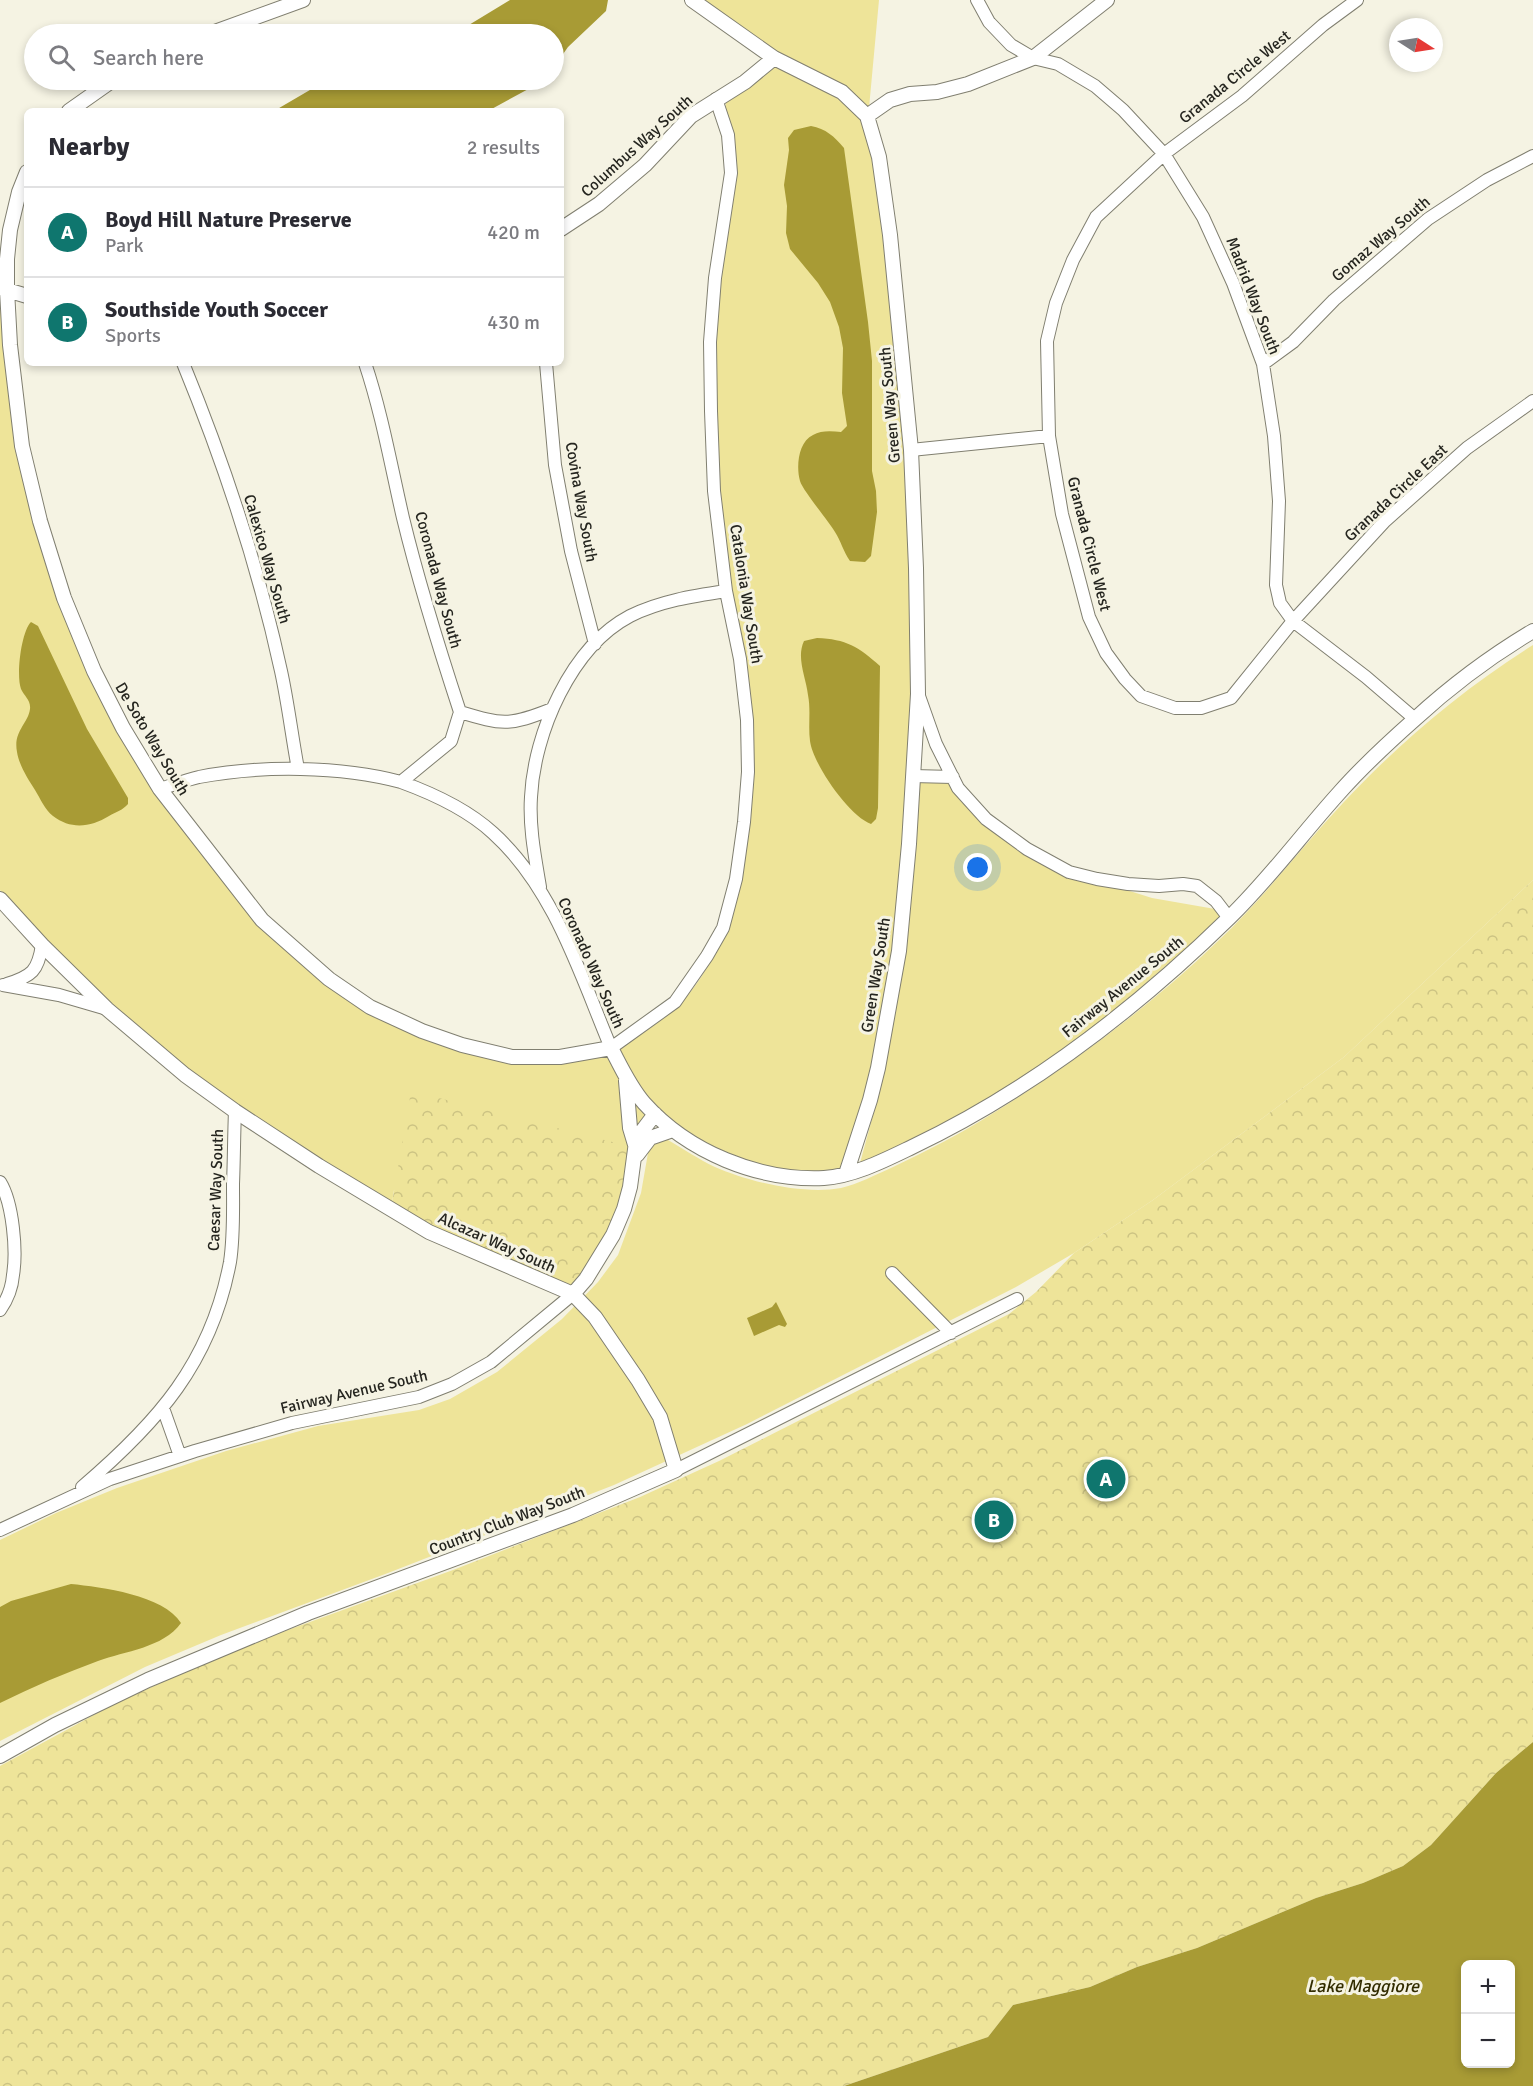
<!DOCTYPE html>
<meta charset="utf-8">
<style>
body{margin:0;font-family:Signika,sans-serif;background:#f7f7f7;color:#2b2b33}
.controls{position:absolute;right:18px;bottom:18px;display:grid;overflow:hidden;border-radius:9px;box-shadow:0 3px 9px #0003}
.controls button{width:54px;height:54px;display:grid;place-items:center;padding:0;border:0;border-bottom:2px solid #e1e1e2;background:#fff;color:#2b2b33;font:30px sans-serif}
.compass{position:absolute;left:1389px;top:18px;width:54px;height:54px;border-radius:50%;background:#fff;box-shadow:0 3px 9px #0003;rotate:102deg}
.you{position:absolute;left:978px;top:868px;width:21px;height:21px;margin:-15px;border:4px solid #fff;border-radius:50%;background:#1a73e8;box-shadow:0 0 0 9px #1a73e833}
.badge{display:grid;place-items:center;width:39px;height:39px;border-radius:50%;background:#0f766e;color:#fff;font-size:20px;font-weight:700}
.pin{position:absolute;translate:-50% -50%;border:3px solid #fff;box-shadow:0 2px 6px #0006}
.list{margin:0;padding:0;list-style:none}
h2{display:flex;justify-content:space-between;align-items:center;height:78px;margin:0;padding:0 24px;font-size:26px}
h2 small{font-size:20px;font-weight:400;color:#7c7c81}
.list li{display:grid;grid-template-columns:39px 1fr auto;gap:18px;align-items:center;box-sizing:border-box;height:90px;padding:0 24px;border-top:2px solid #e1e1e2}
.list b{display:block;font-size:22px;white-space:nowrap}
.list p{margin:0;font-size:20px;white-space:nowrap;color:#7c7c81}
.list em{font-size:20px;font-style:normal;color:#7c7c81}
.icon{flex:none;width:33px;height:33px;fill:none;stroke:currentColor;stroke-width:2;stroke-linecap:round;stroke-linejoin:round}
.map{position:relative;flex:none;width:1533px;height:2086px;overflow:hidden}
.search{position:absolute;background:#fff;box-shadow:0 3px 9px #0003;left:24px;top:24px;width:540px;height:66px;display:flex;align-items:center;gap:15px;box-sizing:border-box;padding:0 21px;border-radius:33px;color:#7c7c81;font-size:22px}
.panel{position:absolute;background:#fff;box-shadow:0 3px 9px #0003;left:24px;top:108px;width:540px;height:258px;border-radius:9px}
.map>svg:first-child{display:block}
.grass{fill:#eee499}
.park{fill:url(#park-crowns)}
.water{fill:#a89b35;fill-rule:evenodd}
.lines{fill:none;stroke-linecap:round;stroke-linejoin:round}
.stream{stroke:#a89b35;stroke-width:3}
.minor-casing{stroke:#807f70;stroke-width:14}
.tertiary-casing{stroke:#807f70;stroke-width:16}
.minor{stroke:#fff;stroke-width:12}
.tertiary{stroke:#fff;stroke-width:14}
.labels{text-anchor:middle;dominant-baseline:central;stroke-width:6;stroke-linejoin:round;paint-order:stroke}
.street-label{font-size:16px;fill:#25251f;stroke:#f5f3e3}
.water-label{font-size:18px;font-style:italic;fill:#322c00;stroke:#f5f3e3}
</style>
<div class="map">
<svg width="1533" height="2086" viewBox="0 0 1533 2086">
<defs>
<pattern id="park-crowns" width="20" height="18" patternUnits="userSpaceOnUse" patternTransform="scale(1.5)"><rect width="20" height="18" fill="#eee499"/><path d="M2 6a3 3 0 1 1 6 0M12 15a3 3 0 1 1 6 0" fill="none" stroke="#ccc383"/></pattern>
</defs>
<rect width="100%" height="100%" fill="#f5f3e3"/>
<path class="grass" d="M 702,0 L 879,0 L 869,108 L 867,109 L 777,54 Z
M 774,65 L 838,96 L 861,119 L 873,157 L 884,235 L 904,445 L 910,568 L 912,694 L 903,844 L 893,950 L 873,1069 L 846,1167 C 839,1169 831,1172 824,1172 C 757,1179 669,1135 633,1078 C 627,1070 623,1059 618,1050 C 636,1037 655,1026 671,1012 C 696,992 715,955 728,927 L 752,709 L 741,637 L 729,578 L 721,520 L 716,435 L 716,343 L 720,279 L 736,170 L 725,110 L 726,102 Z
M 0,296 L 3,299 L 48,566 L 58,602 L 109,717 L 143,772 L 320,979 L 461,1050 L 607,1053 L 654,1119 L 632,1147 L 394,1190 L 392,1203 C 292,1144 195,1084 110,1004 C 74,971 41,935 7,900 L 0,890 Z
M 1533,645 L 1533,880 L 1344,1057 L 1153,1200 L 1074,1253 L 1016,1287 L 747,1424 L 614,1485 L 388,1573 L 221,1635 L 145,1667 L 0,1741 L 0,1540 L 56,1513 L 117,1488 L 226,1451 L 318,1426 L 419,1410 L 450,1399 L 497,1372 L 562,1319 L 598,1282 L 618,1255 L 641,1193 L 648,1153 L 652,1144 L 659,1139 L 668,1140 C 684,1149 698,1159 715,1167 C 749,1182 804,1195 841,1188 C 858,1184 875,1175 891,1168 C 927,1151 962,1133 995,1112 C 1075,1062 1149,1007 1217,942 C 1263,899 1300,849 1343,803 C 1400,742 1463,689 1533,645 Z
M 918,781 L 948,782 L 1024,853 L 1117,887 L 1152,898 L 1215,909 L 1222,917 L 1092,1030 L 1025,1076 L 954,1121 L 882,1155 L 860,1163 L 885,1071 L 905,952 Z"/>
<path class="park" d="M 1533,880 L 1533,1742 L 1496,1773 L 1431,1845 L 1403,1866 L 1363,1883 L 1316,1898 L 1197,1948 L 1137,1967 L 1090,1987 L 1013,2005 L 988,2037 L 844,2086 L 0,2086 L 0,1766 L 116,1703 L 190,1670 L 274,1635 L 453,1570 L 640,1497 L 719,1461 L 1009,1314 L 1036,1292 L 1074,1253 L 1153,1200 L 1344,1057 Z
M 411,1091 L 632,1147 C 623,1201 607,1245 571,1288 L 432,1227 L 392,1203 Z"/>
<path class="water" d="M 510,0 L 608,0 L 606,11 L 568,47 L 554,67 L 554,34 L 454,34 Z
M 327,80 L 545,80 L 488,111 L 274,111 Z
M 811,126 C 826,129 834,136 844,148 L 868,322 L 872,361 L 872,471 L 876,491 L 877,512 L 871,556 L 865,562 L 850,561 C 843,551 841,541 835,532 C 828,520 803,491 800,481 C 796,467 798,442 813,435 C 821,430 832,431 841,432 L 847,426 L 842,393 L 843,348 L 839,327 L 830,302 L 818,283 L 790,249 L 786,233 L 787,206 L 784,185 L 789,150 L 788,138 L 794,130 Z
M 31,622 L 38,626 L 87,729 L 128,798 L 128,804 C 123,810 116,812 109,816 C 91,827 71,830 53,816 C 45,810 40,798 35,790 C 28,779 19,765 17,752 C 13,731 28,724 30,709 C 31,700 24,696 21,689 C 16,676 21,632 31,622 Z
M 817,638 C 846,639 859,647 880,666 L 878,808 L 876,819 L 871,824 C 849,816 813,764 810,741 C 808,726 811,710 808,695 C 806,677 796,658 804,641 Z
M 776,1302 L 787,1324 L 785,1327 L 779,1325 L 754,1336 L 747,1318 L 772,1307 Z
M 71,1584 C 101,1587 164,1595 181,1623 C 163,1648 125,1651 98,1661 C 65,1673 32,1687 0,1703 L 0,1607 L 11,1601 Z
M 1533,1742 L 1533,2086 L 844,2086 L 988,2037 L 1013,2005 L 1090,1987 L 1137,1967 L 1197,1948 L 1316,1898 L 1363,1883 L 1403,1866 L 1431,1845 L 1496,1773 ZM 1510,1964 L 1510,2064 L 1466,2064 L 1466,1964 Z"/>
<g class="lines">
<path class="stream" d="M 26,217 L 27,217"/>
<defs>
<path id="minor" d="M 977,0 L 989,22 L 1011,45 L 1033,58 L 1058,64 L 1095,86 L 1123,110 L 1164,154 L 1203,217 L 1233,283 L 1263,364 L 1274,436 L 1279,501 L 1276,585 L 1280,603 L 1293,621 L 1366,677 L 1415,719
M 1357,0 L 1323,25 L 1242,96 L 1164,154 L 1096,217 L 1073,260 L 1056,303 L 1047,341 L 1049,436 L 1062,514 L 1089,617 L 1106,653 L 1125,679 L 1141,696 L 1175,708 L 1201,708 L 1231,698 L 1293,621 L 1385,521 L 1467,448 L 1533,401
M 183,363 C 224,463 258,565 281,671 C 288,703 292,737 298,769
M 365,363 C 382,414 391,466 403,518 C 419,584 439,648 460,712
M 546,363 L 555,465 L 571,551 L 595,644
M 1263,364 L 1293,342 L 1334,300 L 1428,219 L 1487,180 L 1533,156
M 911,450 L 1049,436
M 919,696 L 936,744 L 958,788 L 986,819 L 1027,849 L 1069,872 L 1097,879 L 1128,884 L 1159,886 L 1183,884 L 1197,886 L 1216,901 L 1229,918
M 460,712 C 503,725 509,726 552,709
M 913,776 L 953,777
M 401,782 C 434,794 467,809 493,833 C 554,888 580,974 611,1048 L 675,1002 L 707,956 L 723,928 L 736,879 L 744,822 L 748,772 L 747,720 L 740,659 L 726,591 L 714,491 L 711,411 L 710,342 L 715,278 L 731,173 L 728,135 L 716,99
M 160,789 C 173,785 186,780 199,777 C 261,765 341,766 401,782 L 451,741 L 460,712
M 540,887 C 535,857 529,827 531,797 C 534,733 571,647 630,616 C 660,601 693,596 726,591
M 7,984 C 32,976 38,971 42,945
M 3,985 L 59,995 L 107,1009
M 0,1182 C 13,1203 17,1251 13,1275 C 12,1288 7,1300 0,1310
M 892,1273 L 951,1333
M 163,1408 L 180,1456
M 676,1470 L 1017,1299
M 82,1487 C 157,1423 211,1363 230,1262 C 234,1236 233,1210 233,1184 C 234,1160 234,1135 235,1111
M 0,1530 L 110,1479 L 195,1451 L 292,1423 L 419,1397 L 452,1384 L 491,1362 L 573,1294"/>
<path id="tertiary" d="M 692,0 L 774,58 L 842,92 L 867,116 L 879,157 L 890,235 L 911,450 L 916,568 L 918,694 L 909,844 L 899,951 L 878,1068 L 870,1100 L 846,1174
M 209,34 L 303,0
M 69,111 L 113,80
M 867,116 L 890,100 L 910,94 L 937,92 L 968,84 L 1033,58 L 1107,0
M 27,172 L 19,192 L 10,230 L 7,259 L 7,290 L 10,345 L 22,446 L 40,521 L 64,598 L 94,671 L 123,728 L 160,789 L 262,920 L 329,979 L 370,1007 L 422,1031 L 462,1045 L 512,1057 L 560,1057 L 611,1048 C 621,1067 630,1087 644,1103 C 688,1152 758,1181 824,1178 C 854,1176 885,1160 912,1147 C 1030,1091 1137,1008 1230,917 C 1270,878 1302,834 1339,793 C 1362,767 1389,742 1415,719 C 1451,686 1491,656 1533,631
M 561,229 L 599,204 L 645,165 L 691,116 L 745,82 L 774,58
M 0,288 L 27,296
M 0,899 L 42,945 L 107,1009 L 185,1075 L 235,1111 L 319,1166 L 429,1232 L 573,1294 L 595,1317 L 638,1380 L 660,1417 L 676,1470 L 573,1515 L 308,1613 L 148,1680 L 55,1725 L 0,1756
M 626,1081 L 630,1128 L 636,1148
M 637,1155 L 650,1138 L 673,1130
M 573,1294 L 586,1279 L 613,1235 L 624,1209 L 630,1187 L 636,1142 L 639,1135 L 655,1114"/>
</defs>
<use href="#minor" class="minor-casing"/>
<use href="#tertiary" class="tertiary-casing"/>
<use href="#minor" class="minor"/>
<use href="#tertiary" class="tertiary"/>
</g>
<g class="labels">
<g class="street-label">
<text transform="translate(1235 77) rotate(-39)">Granada Circle West</text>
<text transform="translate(637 146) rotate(-42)">Columbus Way South</text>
<text transform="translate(1381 239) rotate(-40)">Gomaz Way South</text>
<text transform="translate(1253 296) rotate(69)">Madrid Way South</text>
<text transform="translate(890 405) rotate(-95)">Green Way South</text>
<text transform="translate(1396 493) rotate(-43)">Granada Circle East</text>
<text transform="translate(581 502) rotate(80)">Covina Way South</text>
<text transform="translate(1089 544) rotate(76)">Granada Circle West</text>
<text transform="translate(267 559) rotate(74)">Calexico Way South</text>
<text transform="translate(438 580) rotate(75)">Coronada Way South</text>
<text transform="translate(746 594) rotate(81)">Catalonia Way South</text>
<text transform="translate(152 739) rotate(59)">De Soto Way South</text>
<text transform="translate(591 963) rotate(66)">Coronado Way South</text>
<text transform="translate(876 975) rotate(-81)">Green Way South</text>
<text transform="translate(1123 987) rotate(-39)">Fairway Avenue South</text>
<text transform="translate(216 1190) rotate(-88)">Caesar Way South</text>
<text transform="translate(497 1243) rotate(24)">Alcazar Way South</text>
<text transform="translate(354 1392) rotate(-13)">Fairway Avenue South</text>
<text transform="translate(507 1521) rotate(-21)">Country Club Way South</text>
</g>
<g class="water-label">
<text x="1363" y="1986">Lake Maggiore</text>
</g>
</g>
</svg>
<div class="controls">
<button>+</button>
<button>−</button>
</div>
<svg class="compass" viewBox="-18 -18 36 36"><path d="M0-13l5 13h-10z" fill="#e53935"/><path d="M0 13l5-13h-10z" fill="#7c7c81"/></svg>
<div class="you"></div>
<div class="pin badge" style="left:1106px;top:1479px">A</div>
<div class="pin badge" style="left:994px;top:1520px">B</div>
<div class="search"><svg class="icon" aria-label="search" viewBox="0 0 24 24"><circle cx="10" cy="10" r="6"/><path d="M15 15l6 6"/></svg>Search here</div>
<section class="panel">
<h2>Nearby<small>2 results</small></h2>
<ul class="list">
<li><span class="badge">A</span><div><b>Boyd Hill Nature Preserve</b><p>Park</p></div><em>420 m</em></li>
<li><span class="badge">B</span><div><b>Southside Youth Soccer</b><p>Sports</p></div><em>430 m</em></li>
</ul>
</section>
</div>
